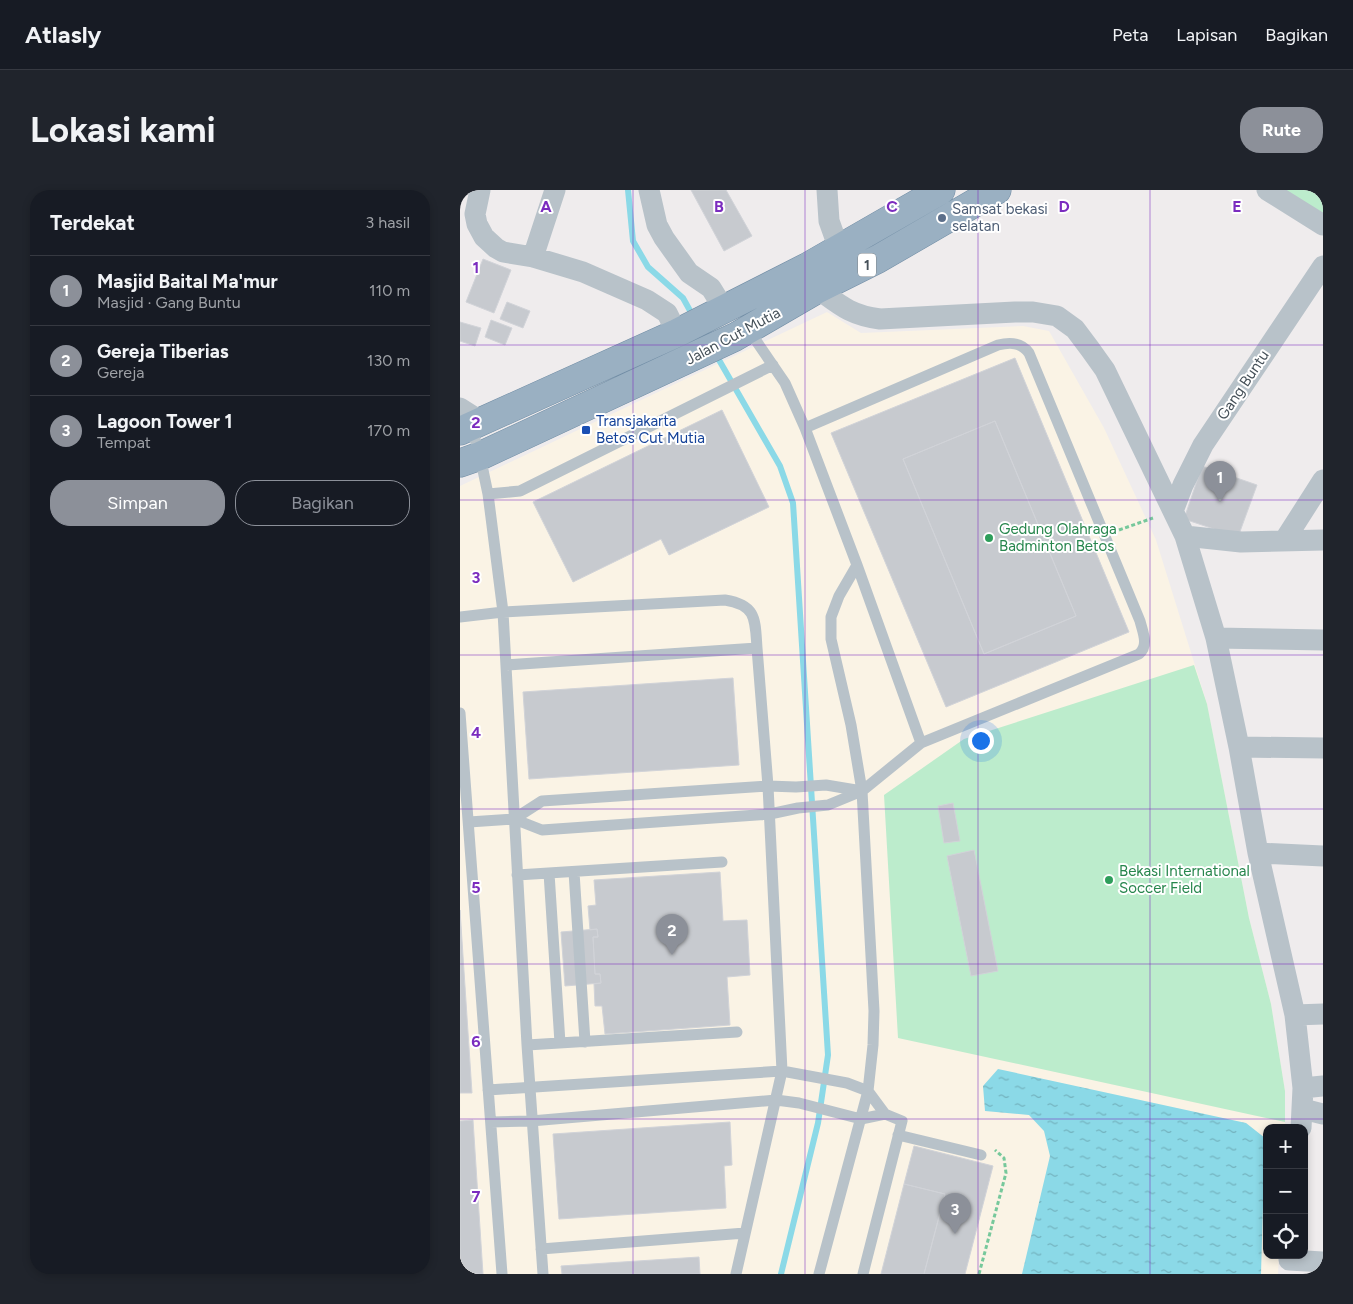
<!DOCTYPE html>
<html lang="id">
<meta charset="utf-8">
<style>
body{margin:0;font-family:Figtree,sans-serif;background:#20242c;color:#f1f3f6}
.controls{position:absolute;right:15px;bottom:15px;display:grid;overflow:hidden;border-radius:10px;box-shadow:0 2px 8px #0003}
.controls button{width:45px;height:45px;display:grid;place-items:center;padding:0;border:0;border-bottom:1px solid #363941;background:#171b24;color:#f1f3f6;font:25px sans-serif}
.you{position:absolute;left:520px;top:550px;width:18px;height:18px;margin:-12px;border:4px solid #fff;border-radius:50%;background:#1a73e8;box-shadow:0 0 0 8px #1a73e833}
.badge{display:grid;place-items:center;width:32px;height:32px;border-radius:50%;background:#8c9099;color:#fff;font-size:16px;font-weight:700}
.pin{position:absolute;translate:-50% -41px;filter:drop-shadow(0 1px 2px #0008)}
.pin::after{content:'';position:absolute;top:26px;width:18px;height:15px;background:inherit;clip-path:polygon(0 0,100% 0,50% 100%)}
.list{margin:0;padding:0;list-style:none}
h2{display:flex;justify-content:space-between;align-items:center;height:65px;margin:0;padding:0 20px;font-size:21px}
h2 small{font-size:16px;font-weight:400;color:#9ea1a6}
.list li{display:grid;grid-template-columns:32px 1fr auto;gap:15px;align-items:center;box-sizing:border-box;height:70px;padding:0 20px;border-top:1px solid #363941}
.list b{display:block;font-size:19px;white-space:nowrap}
.list p{margin:0;font-size:16px;white-space:nowrap;color:#9ea1a6}
.list em{font-size:16px;font-style:normal;color:#9ea1a6}
.actions{display:flex;gap:10px;padding:15px 20px}
.actions a{flex:1;padding:11px 0;border:1px solid #8c9099;border-radius:20px;text-align:center;font-size:18px;color:#8c9099}
.actions .main{background:#8c9099;color:#fff}
.icon{flex:none;width:28px;height:28px;fill:none;stroke:currentColor;stroke-width:2;stroke-linecap:round;stroke-linejoin:round}
.map{position:relative;flex:none;width:863px;height:1084px;overflow:hidden;border-radius:20px}
header{display:flex;align-items:center;gap:30px;box-sizing:border-box;height:70px;padding:0 25px;background:#171b24;border-bottom:1px solid #363941}
header strong{font-size:24px}
nav{display:flex;gap:28px;margin-inline-start:auto;font-size:18px}
.intro{display:flex;align-items:center;justify-content:space-between;box-sizing:border-box;height:120px;padding:0 30px}
h1{margin:0;font-size:35px}
.button{padding:12px 22px;border-radius:20px;background:#8c9099;color:#fff;font-size:18px;font-weight:700}
main{display:flex;gap:30px;padding:0 30px}
aside{flex:1;background:#171b24;border-radius:20px;box-shadow:0 2px 8px #0003}
.map>svg:first-child{display:block}
.commercial{fill:#faf3e5}
.grass{fill:#bceccc}
.water{fill:url(#water-ripples)}
.lines{fill:none;stroke-linecap:round;stroke-linejoin:round}
.stream{stroke:#8bd9e7;stroke-width:6}
.building{fill:#c7cacf;stroke:#d1d3d8;fill-rule:evenodd}
.trunk-casing{stroke:#718da5;stroke-width:29}
.path{stroke:#76c89b;stroke-width:3;stroke-dasharray:4 2.5;stroke-linecap:butt}
.service{stroke:#b8c2c9;stroke-width:11}
.minor{stroke:#b8c2c9;stroke-width:21}
.trunk{stroke:#9ab0c2;stroke-width:28}
.grid{fill:none;stroke:#7b2cbf;stroke-width:1;stroke-opacity:0.55}
.service-dot{fill:#5c6f8a;stroke:#fff;stroke-width:2}
.transit-dot{fill:#1a4fb4;stroke:#fff;stroke-width:2}
.leisure-dot{fill:#2e9e5b;stroke:#fff;stroke-width:2}
.labels{text-anchor:middle;dominant-baseline:central;stroke-width:4;stroke-linejoin:round;paint-order:stroke}
.shield{fill:#fff;stroke:#7e858b;stroke-width:1}
.shield-label{font-size:14px;font-weight:bold;fill:#465159}
.service-label{font-size:15px;fill:#4e5e75;stroke:#fff;text-anchor:start}
.street-label{font-size:15px;fill:#465159;stroke:#fff}
.transit-label{font-size:15px;fill:#164399;stroke:#fff;text-anchor:start}
.leisure-label{font-size:15px;fill:#27864d;stroke:#fff;text-anchor:start}
.grid-label{font-size:16px;text-anchor:middle;font-weight:bold;fill:#7b2cbf;stroke:#fff;stroke-width:4;stroke-linejoin:round;paint-order:stroke}
</style>
<header>
<strong>Atlasly</strong>
<nav><a>Peta</a><a>Lapisan</a><a>Bagikan</a></nav>
</header>
<div class="intro"><h1>Lokasi kami</h1><a class="button">Rute</a></div>
<main>
<aside>
<h2>Terdekat<small>3 hasil</small></h2>
<ul class="list">
<li><span class="badge">1</span><div><b>Masjid Baital Ma'mur</b><p>Masjid · Gang Buntu</p></div><em>110 m</em></li>
<li><span class="badge">2</span><div><b>Gereja Tiberias</b><p>Gereja</p></div><em>130 m</em></li>
<li><span class="badge">3</span><div><b>Lagoon Tower 1</b><p>Tempat</p></div><em>170 m</em></li>
</ul>
<div class="actions"><a class="main">Simpan</a><a>Bagikan</a></div>
</aside>
<div class="map">
<svg width="863" height="1084" viewBox="0 0 863 1084">
<defs>
<pattern id="water-ripples" width="26" height="14" patternUnits="userSpaceOnUse" patternTransform="scale(1.25)"><rect width="26" height="14" fill="#8bd9e7"/><path d="M2 4q2-2 4 0t4 0M15 11q2-2 4 0t4 0" fill="none" stroke="#73b2be"/></pattern>
</defs>
<rect width="100%" height="100%" fill="#efeced"/>
<path class="commercial" d="M 367,122 L 401,143 L 563,136 L 589,141 L 644,238 L 696,350 L 747,514 L 789,728 L 811,814 L 825,901 L 825,938 L 807,938 L 807,1065 L 819,1065 L 818,1084 L 0,1084 L 0,296 Z"/>
<path class="grass" d="M 807,0 L 863,0 L 863,35 Z
M 734,475 L 747,514 L 789,728 L 811,814 L 825,901 L 825,932 L 438,848 L 424,605 L 504,549 Z"/>
<path class="water" d="M 538,879 L 786,933 L 805,948 L 801,1084 L 562,1084 L 590,966 L 584,941 L 569,925 L 525,921 L 523,896 Z"/>
<g class="lines">
<path class="stream" d="M 168,0 L 173,51 L 188,77 L 223,108 L 233,126
M 255,163 L 320,276 L 333,313 L 368,865 L 358,933 L 321,1084"/>
</g>
<path class="building" d="M 231,0 L 266,0 L 292,46 L 264,61 Z
M 23,69 L 51,80 L 34,123 L 6,112 Z
M 47,112 L 70,121 L 63,138 L 40,129 Z
M 31,130 L 52,138 L 45,155 L 25,147 Z
M 0,132 L 21,138 L 15,156 L 0,151 Z
M 555,168 L 669,442 L 486,517 L 371,243 ZM 535,231 L 616,426 L 524,464 L 443,269 Z
M 262,220 L 309,317 L 209,365 L 201,349 L 113,392 L 73,312 Z
M 535,231 L 616,426 L 524,464 L 443,269 Z
M 742,276 L 797,295 L 778,347 L 724,329 Z
M 273,488 L 279,575 L 69,589 L 63,502 Z
M 493,613 L 500,651 L 484,653 L 478,616 Z
M 514,660 L 538,781 L 511,786 L 487,666 Z
M 260,682 L 263,731 L 287,730 L 290,785 L 267,787 L 270,835 L 145,844 L 142,816 L 135,816 L 134,794 L 141,793 L 140,784 L 135,784 L 133,747 L 138,747 L 137,739 L 130,740 L 128,716 L 136,715 L 134,690 Z
M 0,720 L 12,903 L 0,903 Z
M 137,739 L 138,747 L 133,747 L 135,784 L 140,784 L 141,793 L 105,796 L 101,742 Z
M 13,930 L 23,1084 L 0,1084 L 0,931 Z
M 270,932 L 272,975 L 264,976 L 266,1018 L 99,1029 L 93,944 Z
M 454,956 L 533,976 L 505,1084 L 464,1084 L 485,1004 L 444,994 Z
M 444,994 L 485,1004 L 464,1084 L 421,1084 Z
M 239,1067 L 240,1084 L 102,1084 L 101,1076 Z"/>
<g class="lines">
<defs>
<path id="trunk" d="M 0,241 L 217,143 L 347,77 L 481,0
M 0,273 L 20,266 L 275,147 L 358,99 L 418,69 L 537,0"/>
</defs>
<use href="#trunk" class="trunk-casing"/>
<path class="path" d="M 659,340 L 693,328
M 519,1084 L 546,983 L 544,968 L 535,960"/>
<path class="service" d="M 288,139 L 325,193 L 345,238
M 11,236 L 20,266 L 28,304 L 43,422 L 67,855 L 83,1084
M 28,304 L 60,301 L 313,175
M 0,427 L 43,422 L 265,410 C 297,415 295,430 297,458
M 46,475 L 297,458 L 308,596 L 322,881 L 276,1084
M 0,523 L 42,1084
M 54,629 L 82,611 L 308,596 L 336,597 L 366,595 L 402,601
M 9,632 L 54,629 L 82,640 L 310,624 L 338,618 L 368,615 L 402,601 L 461,553 L 679,464 C 689,455 683,443 680,431 L 569,163 C 561,152 550,152 538,155 L 345,238 L 397,375 L 461,553
M 114,682 L 125,852
M 89,683 L 100,853
M 57,685 L 262,672
M 67,855 L 277,842
M 28,900 L 322,881 L 387,893 L 408,901 L 425,924 L 442,931 L 403,1084
M 31,932 L 71,931 L 316,910 L 339,913 L 401,929 L 425,924
M 438,945 L 521,965
M 81,1059 L 285,1043
M 359,1084 L 408,901 L 413,855 L 414,821 L 402,601 L 391,535 L 371,449 L 371,427 L 379,406 L 397,375"/>
<path class="minor" d="M 20,0 L 15,24 L 17,34 L 24,47 L 36,58 L 43,62 L 73,67 L 123,82 L 187,110 L 207,123 L 217,143
M 189,0 L 197,35 L 204,48 L 229,83 L 251,98 L 264,119
M 367,0 L 369,31 L 379,59
M 807,0 L 863,35
M 73,67 L 95,0
M 358,99 C 381,116 391,125 420,129 L 555,122 L 573,122 L 597,126 L 615,139 L 630,159 L 645,180 L 725,346 L 756,448 L 779,557 L 798,663 L 835,825 L 843,898 L 841,938
M 0,218 L 22,232
M 713,321 L 723,295 L 743,255 L 863,76
M 725,346 L 781,352 L 863,350
M 824,351 L 863,290
M 756,448 L 863,450
M 779,557 L 863,558
M 798,663 L 863,666
M 835,825 L 863,824
M 843,898 L 863,896
M 843,919 L 863,924
M 829,1070 L 863,1072"/>
<use href="#trunk" class="trunk"/>
</g>
<path class="grid" d="M 173,0 L 173,1084M 345,0 L 345,1084M 518,0 L 518,1084M 690,0 L 690,1084M 0,155 L 863,155M 0,310 L 863,310M 0,465 L 863,465M 0,619 L 863,619M 0,774 L 863,774M 0,929 L 863,929"/>
<circle class="service-dot" cx="482" cy="28" r="5"/>
<rect class="transit-dot" x="121" y="235" width="10" height="10" rx="2.5"/>
<g class="leisure-dot">
<circle cx="529" cy="348" r="5"/>
<circle cx="649" cy="690" r="5"/>
</g>
<g class="labels">
<rect class="shield" x="398" y="63.5" width="18" height="23" rx="4"/>
<g class="shield-label">
<text x="407" y="75">1</text>
</g>
<g class="service-label">
<text x="492" y="19">Samsat bekasi<tspan x="492" dy="17">selatan</tspan></text>
</g>
<g class="street-label">
<text transform="translate(273 146) rotate(-28)">Jalan Cut Mutia</text>
<text transform="translate(783 195) rotate(-56)">Gang Buntu</text>
</g>
<g class="transit-label">
<text x="136" y="231">Transjakarta<tspan x="136" dy="17">Betos Cut Mutia</tspan></text>
</g>
<g class="leisure-label">
<text x="539" y="339">Gedung Olahraga<tspan x="539" dy="17">Badminton Betos</tspan></text>
<text x="659" y="681">Bekasi International<tspan x="659" dy="17">Soccer Field</tspan></text>
</g>
</g>
<g class="grid-label">
<text x="86" y="22">A</text>
<text x="259" y="22">B</text>
<text x="432" y="22">C</text>
<text x="604" y="22">D</text>
<text x="777" y="22">E</text>
<text x="16" y="83">1</text>
<text x="16" y="238">2</text>
<text x="16" y="393">3</text>
<text x="16" y="548">4</text>
<text x="16" y="703">5</text>
<text x="16" y="857">6</text>
<text x="16" y="1012">7</text>
</g>
</svg>
<div class="controls">
<button>+</button>
<button>−</button>
<button><svg class="icon" aria-label="locate" viewBox="0 0 24 24"><circle cx="12" cy="12" r="6"/><path d="M12 2v4M12 18v4M2 12h4M18 12h4"/></svg></button>
</div>
<div class="you"></div>
<div class="pin badge" style="left:760px;top:312px">1</div>
<div class="pin badge" style="left:212px;top:765px">2</div>
<div class="pin badge" style="left:495px;top:1044px">3</div>
</div>
</main>
